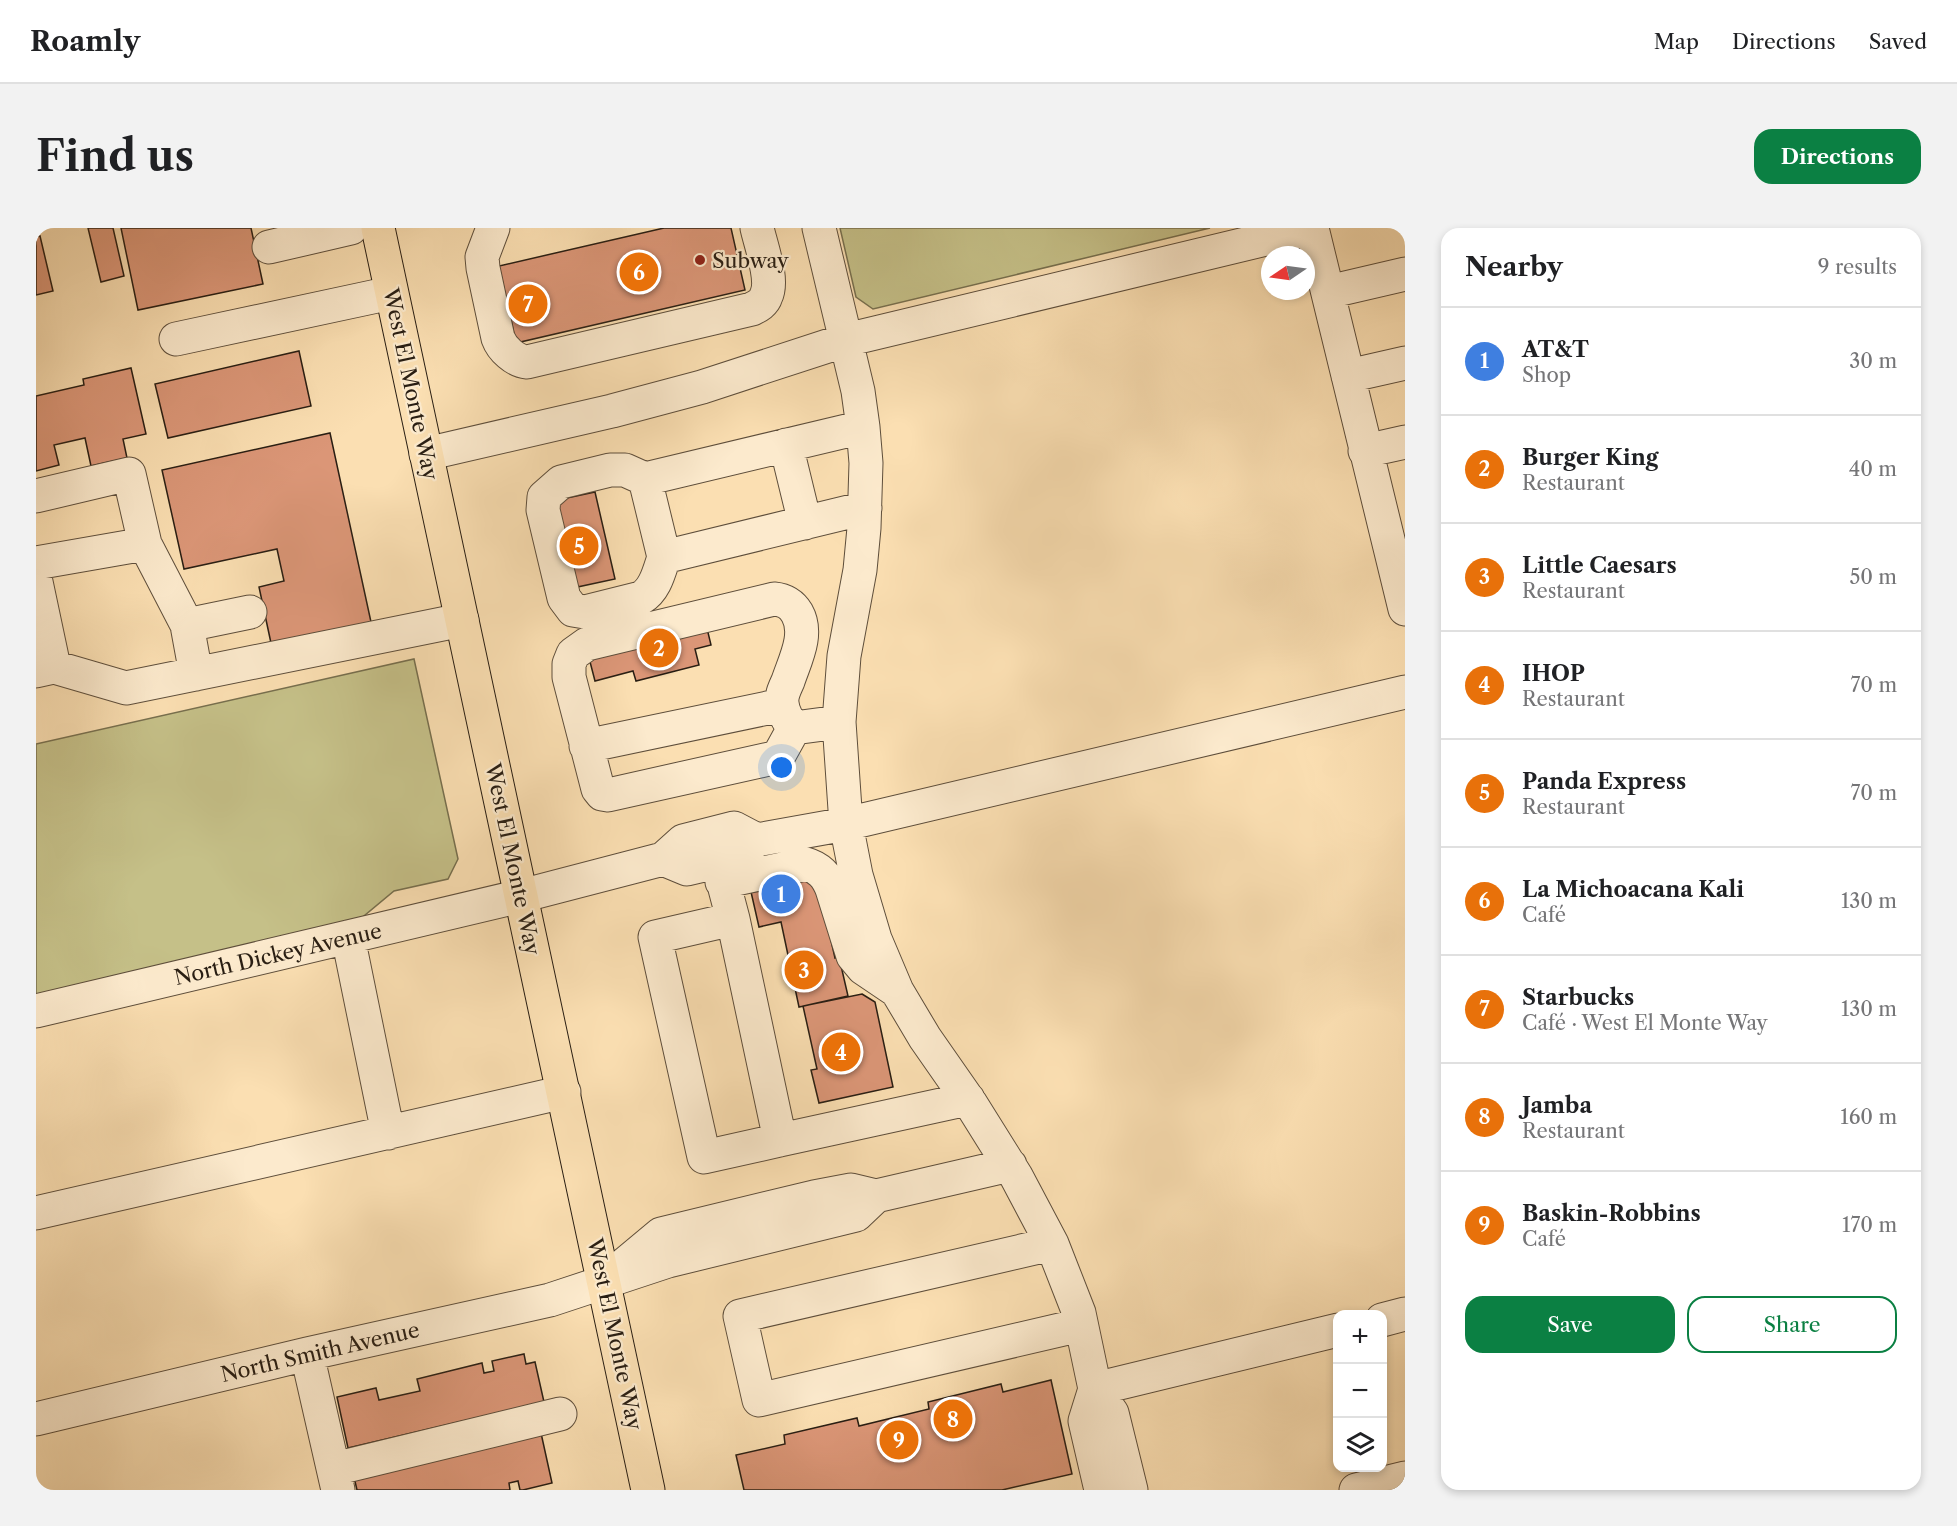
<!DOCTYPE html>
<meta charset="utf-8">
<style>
body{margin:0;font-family:"Libre Caslon Text",serif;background:#f2f2f2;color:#202124}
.controls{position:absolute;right:18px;bottom:18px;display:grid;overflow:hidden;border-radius:12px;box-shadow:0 3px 9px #0003}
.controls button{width:54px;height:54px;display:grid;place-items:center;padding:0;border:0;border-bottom:2px solid #e0e0e0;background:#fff;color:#202124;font:30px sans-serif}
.compass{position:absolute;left:1225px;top:18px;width:54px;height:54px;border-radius:50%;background:#fff;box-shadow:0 3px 9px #0003;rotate:257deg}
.you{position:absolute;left:746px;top:540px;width:21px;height:21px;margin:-15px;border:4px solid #fff;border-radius:50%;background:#1a73e8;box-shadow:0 0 0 9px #1a73e833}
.badge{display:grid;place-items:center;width:39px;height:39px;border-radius:50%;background:#0b8043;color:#fff;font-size:20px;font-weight:700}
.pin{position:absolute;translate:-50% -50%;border:3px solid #fff;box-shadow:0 2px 6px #0006}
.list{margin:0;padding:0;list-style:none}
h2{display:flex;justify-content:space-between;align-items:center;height:78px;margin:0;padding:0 24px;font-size:26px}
h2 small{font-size:20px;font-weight:400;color:#757577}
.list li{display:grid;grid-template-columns:39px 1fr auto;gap:18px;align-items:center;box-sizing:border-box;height:108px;padding:0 24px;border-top:2px solid #e0e0e0}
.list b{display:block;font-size:22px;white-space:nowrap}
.list p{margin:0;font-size:20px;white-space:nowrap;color:#757577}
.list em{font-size:20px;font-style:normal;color:#757577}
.actions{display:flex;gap:12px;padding:18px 24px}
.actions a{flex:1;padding:14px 0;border:2px solid #0b8043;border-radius:18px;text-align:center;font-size:21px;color:#0b8043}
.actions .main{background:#0b8043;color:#fff}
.icon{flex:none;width:33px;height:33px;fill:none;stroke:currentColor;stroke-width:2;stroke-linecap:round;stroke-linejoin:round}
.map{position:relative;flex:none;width:1369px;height:1262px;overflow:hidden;border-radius:18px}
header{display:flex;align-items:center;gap:36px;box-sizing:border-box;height:84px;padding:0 30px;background:#fff;border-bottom:2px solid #e0e0e0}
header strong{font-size:28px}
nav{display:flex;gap:33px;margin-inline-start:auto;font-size:21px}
.intro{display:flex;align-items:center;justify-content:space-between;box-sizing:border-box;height:144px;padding:0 36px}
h1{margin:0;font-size:42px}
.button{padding:15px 27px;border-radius:18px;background:#0b8043;color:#fff;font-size:21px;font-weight:700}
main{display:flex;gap:36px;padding:0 36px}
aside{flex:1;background:#fff;border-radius:18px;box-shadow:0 3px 9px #0003}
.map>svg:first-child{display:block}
.green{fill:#c5c088;stroke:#776f4e;stroke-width:1.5}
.building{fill:#db9677;stroke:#291e13;stroke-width:1.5}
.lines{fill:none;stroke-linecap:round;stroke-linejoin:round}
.minor-casing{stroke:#5e4e3b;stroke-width:35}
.major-casing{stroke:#291e13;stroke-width:35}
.minor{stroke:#fceacd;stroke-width:33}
.major{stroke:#fbdfb2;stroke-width:33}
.poi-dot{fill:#8f2418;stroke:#fceacd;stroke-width:2}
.labels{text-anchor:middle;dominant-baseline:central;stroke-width:4.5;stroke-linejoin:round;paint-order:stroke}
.poi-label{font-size:21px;fill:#291e13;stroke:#fceacd;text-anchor:start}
.street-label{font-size:21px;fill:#291e13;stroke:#fceacd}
</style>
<header>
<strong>Roamly</strong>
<nav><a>Map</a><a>Directions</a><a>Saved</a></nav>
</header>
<div class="intro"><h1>Find us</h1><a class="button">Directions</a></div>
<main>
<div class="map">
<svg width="1369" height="1262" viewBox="0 0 1369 1262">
<rect width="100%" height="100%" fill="#fbdfb2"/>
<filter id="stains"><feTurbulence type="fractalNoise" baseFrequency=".00333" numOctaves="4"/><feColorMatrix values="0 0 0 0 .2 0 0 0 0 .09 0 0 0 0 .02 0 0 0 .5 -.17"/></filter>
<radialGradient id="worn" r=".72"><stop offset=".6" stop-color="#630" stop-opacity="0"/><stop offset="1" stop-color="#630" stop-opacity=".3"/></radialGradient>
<path class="green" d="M 804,0 L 1174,0 L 837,81 L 820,69 Z
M 378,431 L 422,631 L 412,651 L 358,663 L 317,697 L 0,769 L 0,516 Z"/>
<path class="building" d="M 52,0 L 77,0 L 88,48 L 65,54 Z
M 85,0 L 215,0 L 227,56 L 102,82 Z
M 628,0 L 695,0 L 709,62 L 480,115 L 463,38 Z
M 4,8 L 17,63 L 0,67 L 0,9 Z
M 263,123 L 275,178 L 132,210 L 119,156 Z
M 95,140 L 110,206 L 87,211 L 91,230 L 55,238 L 49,210 L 18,217 L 23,237 L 0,243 L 0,168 L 48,157 L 47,151 Z
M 294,205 L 335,394 L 235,415 L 223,359 L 248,353 L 241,321 L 148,341 L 126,242 Z
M 559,264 L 579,351 L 532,361 L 512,274 Z
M 669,392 L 675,417 L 659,421 L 663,437 L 600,453 L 597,443 L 559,453 L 552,426 Z
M 764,644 L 782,654 L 799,730 L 803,729 L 812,768 L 763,779 L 745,694 L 723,699 L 713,655 Z
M 826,766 L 839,774 L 857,859 L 783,875 L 775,842 L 781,841 L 767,778 Z
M 488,1126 L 490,1136 L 499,1134 L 508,1174 L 312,1220 L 301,1169 L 340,1160 L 343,1172 L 384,1163 L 381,1151 L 446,1135 L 448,1145 L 458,1143 L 456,1133 Z
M 1015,1152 L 1036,1246 L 966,1262 L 708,1262 L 700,1227 L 749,1216 L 748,1207 L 821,1190 L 823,1198 L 893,1181 L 892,1174 L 965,1156 L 967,1164 Z
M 505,1205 L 516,1255 L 487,1262 L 484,1262 L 482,1253 L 473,1255 L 474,1262 L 321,1262 L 318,1249 Z"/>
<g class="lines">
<defs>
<path id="minor" d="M 457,0 L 446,29 L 447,40 L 462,110 C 466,121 479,133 491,134 L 716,81 C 722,78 728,75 730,68 C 738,52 725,18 721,0
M 783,0 L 822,163 L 827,199 L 830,235 L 828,300 L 824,342 L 808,428 L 803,494 L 810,596 L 820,647 L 839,711 L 861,763 L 889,810 L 935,876 L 980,948 L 1016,1016 L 1043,1085 L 1059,1161 L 1076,1185 L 1095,1262
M 1276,0 L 1369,381
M 233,19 L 315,0
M 1292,64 L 1369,46
M 140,111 L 355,65
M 1312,148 L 1369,135
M 827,199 L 609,251 L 628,329 L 829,280
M 750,217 L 769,295
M 1329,223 L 1369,214
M 390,226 L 576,183 L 666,159 L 810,112 L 1276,0
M 609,251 L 589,242 L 574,242 L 525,254 L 508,269 L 507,282 L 528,370 L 537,382 L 549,384 L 605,370 C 619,362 623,344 628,329
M 0,268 L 93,246 L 109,316
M 0,335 L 109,316 L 151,397
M 0,354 L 18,439
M 0,443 L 18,439 L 90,460 L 426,392
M 160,446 L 151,397 L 214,384
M 758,500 C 752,493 747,486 746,475 C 745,467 749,460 752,453 C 759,432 773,406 761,385 C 755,375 748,372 738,371 L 551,416 L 537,426 L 533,436 L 533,449 L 562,561 L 566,566 L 572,567 L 742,529 L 758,500 L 803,494
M 550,518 L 746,477
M 627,631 L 651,641 L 702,629 L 721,612 L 810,596 L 1369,464
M 682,634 L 697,691 L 744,912 L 932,871
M 686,654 L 770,636 C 784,640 791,648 796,661 L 817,728 L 827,740 L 861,763
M 697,691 L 619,709 L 668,929 L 744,912
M 312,709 L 352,905
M 0,783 L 485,668 L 627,631 L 647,613 L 698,600 L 721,612
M 0,985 L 528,864
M 1016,1016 L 704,1088 L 723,1172 L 1045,1097
M 583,1041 L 625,1006 L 778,969 L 815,962 L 840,968 L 974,937
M 1346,1092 L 1369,1086
M 271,1126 L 302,1262
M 1059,1161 L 1302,1102
M 1059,1161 L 1049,1193 L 1065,1262
M 0,1191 L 271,1126 L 514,1072 L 632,1033 L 820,987 L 840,968
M 298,1241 L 524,1186
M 1320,1262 L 1369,1250"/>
<path id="major" d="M 342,0 L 612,1262"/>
</defs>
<use href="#minor" class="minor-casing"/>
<use href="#major" class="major-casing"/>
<use href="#minor" class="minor"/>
<use href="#major" class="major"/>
</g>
<circle class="poi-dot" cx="664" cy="32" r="6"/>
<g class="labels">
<g class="poi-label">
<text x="676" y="32">Subway</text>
</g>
<g class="street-label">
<text transform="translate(375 156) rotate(78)">West El Monte Way</text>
<text transform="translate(477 631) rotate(78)">West El Monte Way</text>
<text transform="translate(242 726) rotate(-13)">North Dickey Avenue</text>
<text transform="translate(579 1106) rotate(78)">West El Monte Way</text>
<text transform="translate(284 1124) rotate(-13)">North Smith Avenue</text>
</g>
</g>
<rect width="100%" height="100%" filter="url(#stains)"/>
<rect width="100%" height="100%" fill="url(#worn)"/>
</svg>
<div class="controls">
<button>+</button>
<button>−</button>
<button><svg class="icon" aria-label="layers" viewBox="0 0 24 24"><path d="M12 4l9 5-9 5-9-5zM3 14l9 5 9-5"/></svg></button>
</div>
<svg class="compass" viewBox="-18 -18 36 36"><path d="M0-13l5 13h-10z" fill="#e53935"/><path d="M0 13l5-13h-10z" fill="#757577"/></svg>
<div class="you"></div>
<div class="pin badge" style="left:745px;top:666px;background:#3f7fe0">1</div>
<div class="pin badge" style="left:623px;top:420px;background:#e8710a">2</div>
<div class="pin badge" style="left:768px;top:742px;background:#e8710a">3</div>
<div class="pin badge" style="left:805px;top:824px;background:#e8710a">4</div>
<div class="pin badge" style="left:543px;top:318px;background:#e8710a">5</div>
<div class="pin badge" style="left:603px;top:44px;background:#e8710a">6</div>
<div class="pin badge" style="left:492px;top:76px;background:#e8710a">7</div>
<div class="pin badge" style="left:917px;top:1191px;background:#e8710a">8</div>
<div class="pin badge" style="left:863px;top:1212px;background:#e8710a">9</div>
</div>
<aside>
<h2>Nearby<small>9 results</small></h2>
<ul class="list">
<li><span class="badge" style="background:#3f7fe0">1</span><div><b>AT&amp;T</b><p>Shop</p></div><em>30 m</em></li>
<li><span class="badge" style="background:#e8710a">2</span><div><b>Burger King</b><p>Restaurant</p></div><em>40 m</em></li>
<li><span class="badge" style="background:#e8710a">3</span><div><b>Little Caesars</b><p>Restaurant</p></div><em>50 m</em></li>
<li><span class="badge" style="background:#e8710a">4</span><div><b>IHOP</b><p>Restaurant</p></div><em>70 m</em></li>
<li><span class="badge" style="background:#e8710a">5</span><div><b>Panda Express</b><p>Restaurant</p></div><em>70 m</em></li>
<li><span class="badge" style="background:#e8710a">6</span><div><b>La Michoacana Kali</b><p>Café</p></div><em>130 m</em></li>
<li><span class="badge" style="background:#e8710a">7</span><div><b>Starbucks</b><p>Café · West El Monte Way</p></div><em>130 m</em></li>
<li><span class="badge" style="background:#e8710a">8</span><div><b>Jamba</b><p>Restaurant</p></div><em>160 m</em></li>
<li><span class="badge" style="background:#e8710a">9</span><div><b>Baskin-Robbins</b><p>Café</p></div><em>170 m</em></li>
</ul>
<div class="actions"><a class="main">Save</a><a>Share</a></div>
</aside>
</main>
